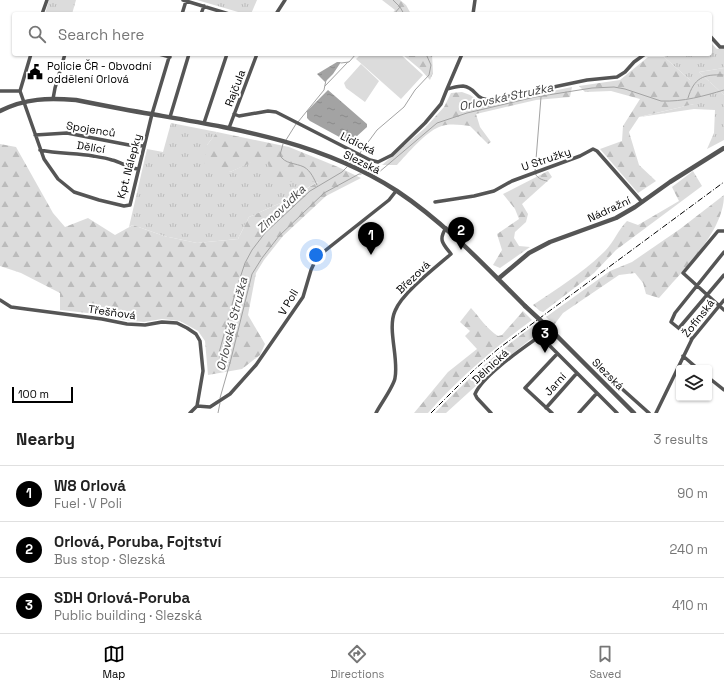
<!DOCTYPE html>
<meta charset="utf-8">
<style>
body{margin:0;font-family:"Space Grotesk",sans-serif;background:#f2f2f2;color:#222}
.controls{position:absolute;right:12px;bottom:12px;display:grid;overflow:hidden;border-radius:4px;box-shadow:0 1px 3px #0004}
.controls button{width:36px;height:36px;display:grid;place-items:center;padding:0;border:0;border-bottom:1px solid #e0e0e0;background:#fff;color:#222;font:20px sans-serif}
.scale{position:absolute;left:12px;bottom:10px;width:61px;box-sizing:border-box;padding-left:4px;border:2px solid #000;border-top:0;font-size:11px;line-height:14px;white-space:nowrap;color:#000;-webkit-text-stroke:3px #fff;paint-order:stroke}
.you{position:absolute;left:316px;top:255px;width:14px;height:14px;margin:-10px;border:3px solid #fff;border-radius:50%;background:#1a73e8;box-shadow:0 0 0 6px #1a73e833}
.badge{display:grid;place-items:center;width:26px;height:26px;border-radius:50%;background:#000;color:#fff;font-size:13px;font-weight:700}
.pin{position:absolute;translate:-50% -33px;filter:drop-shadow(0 1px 2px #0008)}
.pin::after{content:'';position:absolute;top:21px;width:14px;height:12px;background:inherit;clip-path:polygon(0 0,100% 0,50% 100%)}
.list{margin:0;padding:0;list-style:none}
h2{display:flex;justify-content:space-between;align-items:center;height:52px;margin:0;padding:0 16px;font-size:17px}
h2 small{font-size:13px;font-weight:400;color:#767676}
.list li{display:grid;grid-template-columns:26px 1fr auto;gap:12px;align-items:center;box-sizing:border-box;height:56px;padding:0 16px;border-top:1px solid #e0e0e0}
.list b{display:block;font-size:15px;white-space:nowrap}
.list p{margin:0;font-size:13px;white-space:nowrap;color:#767676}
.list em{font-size:13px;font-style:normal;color:#767676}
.icon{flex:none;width:22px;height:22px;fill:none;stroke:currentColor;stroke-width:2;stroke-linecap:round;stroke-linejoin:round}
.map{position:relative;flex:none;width:724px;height:413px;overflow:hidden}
.search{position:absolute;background:#fff;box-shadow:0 1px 3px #0004;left:12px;right:12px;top:12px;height:44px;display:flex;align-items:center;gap:10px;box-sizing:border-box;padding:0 14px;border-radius:4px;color:#767676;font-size:15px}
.sheet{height:220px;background:#fff}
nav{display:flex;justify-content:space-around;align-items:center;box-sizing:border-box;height:56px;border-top:1px solid #e0e0e0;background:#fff;font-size:11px;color:#767676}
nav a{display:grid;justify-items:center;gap:2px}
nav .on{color:#000}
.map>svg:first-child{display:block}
.grass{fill:url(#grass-tufts)}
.forest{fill:url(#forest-firs)}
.garden{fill:#dcdcdc}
.water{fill:url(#water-ripples)}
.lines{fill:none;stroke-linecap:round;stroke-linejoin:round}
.stream{stroke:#a3a3a3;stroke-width:1}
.minor{stroke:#555;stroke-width:3.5}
.tertiary{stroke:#555;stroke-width:4.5}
.rail{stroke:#000;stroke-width:1;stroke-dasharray:6 2 1 2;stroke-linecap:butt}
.tertiary-bridge{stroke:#555;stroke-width:4.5}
.labels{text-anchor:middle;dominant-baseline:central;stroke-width:4;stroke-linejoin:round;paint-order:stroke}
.poi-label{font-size:11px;fill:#000;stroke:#fff;text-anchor:start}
.street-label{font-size:11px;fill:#000;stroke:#fff}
.water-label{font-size:12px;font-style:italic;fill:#444;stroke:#fff}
</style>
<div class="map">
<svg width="724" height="413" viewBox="0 0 724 413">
<defs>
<pattern id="grass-tufts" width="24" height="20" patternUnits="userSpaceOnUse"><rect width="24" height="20" fill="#dcdcdc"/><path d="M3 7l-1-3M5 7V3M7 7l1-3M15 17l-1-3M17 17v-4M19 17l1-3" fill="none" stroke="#bbb"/></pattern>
<pattern id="forest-firs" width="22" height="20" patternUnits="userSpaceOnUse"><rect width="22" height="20" fill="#dcdcdc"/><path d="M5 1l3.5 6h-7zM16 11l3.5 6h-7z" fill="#bbb"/></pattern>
<pattern id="water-ripples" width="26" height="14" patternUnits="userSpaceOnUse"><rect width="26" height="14" fill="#a3a3a3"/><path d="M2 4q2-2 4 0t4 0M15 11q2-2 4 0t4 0" fill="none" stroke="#8b8b8b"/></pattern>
</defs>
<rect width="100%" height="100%" fill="#fff"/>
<path class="grass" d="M 49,0 L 76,0 L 72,14 L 45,14 Z
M 197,0 L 257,0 L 251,14 L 245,14 Z
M 710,42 L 717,49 L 724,48 L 724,68 L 699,72 L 724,95 L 724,140 L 707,149 L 714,133 L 715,110 L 694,109 L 640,117 L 694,104 L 690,80 L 664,57 L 673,54 L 710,54 Z
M 171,123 L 217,132 L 207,145 L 230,172 L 264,156 L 319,181 L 285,201 L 249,217 L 238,239 L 197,243 L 164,236 L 133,225 L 129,227 L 147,149 L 163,152 Z"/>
<path class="forest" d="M 382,0 L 400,0 L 406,5 L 411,14 L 392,14 L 395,10 Z
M 402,54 L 432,54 L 433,73 L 430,80 L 421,70 Z
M 648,57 L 664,57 L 690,80 L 707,101 L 639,117 L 629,132 L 639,165 L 656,181 L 638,193 L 600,149 L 622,141 L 623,126 L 640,99 L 611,91 L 585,92 L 579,86 L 620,80 Z
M 724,68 L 724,95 L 699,72 Z
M 572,87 L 570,97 L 536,100 L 476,114 L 480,127 L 491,142 L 488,144 L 470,126 C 460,125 449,123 439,127 C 426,132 407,154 397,165 L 382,165 L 425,128 L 444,107 L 451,93 L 462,92 L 470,95 L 479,101 L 498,102 Z
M 217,132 L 289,147 L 338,167 L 361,178 L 326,196 L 283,236 L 264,260 L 256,273 L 248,315 L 265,344 L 260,355 L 242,369 L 208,375 L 205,341 L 198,331 L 180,321 L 162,319 L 144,322 L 124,320 L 106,315 L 60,310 L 60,293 L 21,273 L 0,266 L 0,144 L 16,147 L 53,213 L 65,227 L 88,218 L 115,235 L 133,225 L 164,236 L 197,243 L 238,239 L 249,217 L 285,201 L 318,182 L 278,182 L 264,157 L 230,172 L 204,163 L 207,145 Z
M 548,171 L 552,177 L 522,204 L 528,214 L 526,222 L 515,232 L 514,238 L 519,246 L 530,247 L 500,268 L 493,265 L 502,250 L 497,234 L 519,219 L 515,209 L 503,194 Z
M 693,171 L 702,186 L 616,250 L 594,273 L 543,312 L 540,311 L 533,305 C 558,288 584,272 605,251 C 614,242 618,230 627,221 L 638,225 L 679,201 L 672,187 Z
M 724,195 C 724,232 682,271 659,298 L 646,294 L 643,283 L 635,273 L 619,275 L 563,313 L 554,325 L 546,317 L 610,271 L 632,262 L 680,229 Z
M 471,308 C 480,318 487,329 498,336 L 502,335 L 523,311 L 532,320 C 494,348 459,378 428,413 L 414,413 L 448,372 L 477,349 L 465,336 L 470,331 L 460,322 Z
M 536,324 L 542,330 L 501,363 L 446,413 L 435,413 C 466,380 499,350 536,324 Z"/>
<path class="garden" d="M 361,54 L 400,54 L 423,75 L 401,99 L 356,59 Z
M 361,64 L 379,81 L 365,102 L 346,88 L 344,83 Z"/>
<path class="water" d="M 337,62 L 341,62 L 333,74 L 325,82 L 317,74 Z
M 328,90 L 367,124 L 367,127 L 356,137 L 347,140 L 343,139 L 310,121 L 307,118 L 307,111 Z"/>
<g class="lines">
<path class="stream" d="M 393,0 L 400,7 L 404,14
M 394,14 L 400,7
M 341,63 L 349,62 L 356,54
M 325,86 L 348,62
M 541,97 L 535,172 C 536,178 542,180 547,181
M 688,98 C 694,78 703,74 723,75
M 298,122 L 324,90 L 326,80
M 286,140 L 296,124
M 283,144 L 280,155 C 284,164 296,163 304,167 C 311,171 314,179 317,185
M 360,153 L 377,130 L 404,107 L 415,90 L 429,75 L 431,65 L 426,54
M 350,163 L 358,155
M 371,173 L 378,173 L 437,123 L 467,113 L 535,97 L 592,88 L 614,87 L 625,89 L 661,101 C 683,102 704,96 724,90
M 230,363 L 220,359 L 219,353 L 236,290 L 245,263 L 252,250 L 265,233 L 310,191 L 342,172 L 347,167
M 220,398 L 230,363 L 252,274 L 262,258 L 279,236 L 324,193 L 359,174 L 361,174
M 218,413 L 220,403"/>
<path class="minor" d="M 183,0 L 229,14
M 42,14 L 47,0
M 182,14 L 186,1
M 201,14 L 204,6
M 276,14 L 285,0
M 473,14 L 475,0
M 710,36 L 720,47 L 724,47
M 31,54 L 20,91 L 44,159 L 58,179 L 74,192 L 99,200 L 124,206 L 130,205 L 152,114 L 170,54
M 159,54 L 170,57
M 447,89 L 462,54
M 0,91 L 20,91
M 53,99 L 55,88 L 65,54
M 234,114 L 239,116 L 268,111 L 276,112 L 370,160 L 378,162 L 392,155 L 425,123 L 441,104 L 447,89 C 452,88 458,86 463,86 C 479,88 473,103 496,99 L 587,80 L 617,77 L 625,72 L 634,62 L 645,54
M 170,117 L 189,54
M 204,123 L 227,54
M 229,128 L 257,54
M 35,135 L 67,133 L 129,145 L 144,146
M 40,150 C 58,154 76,153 93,156 C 99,157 106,158 112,160 C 121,162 128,168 138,169
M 435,202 L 474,196 L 494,191 L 512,181 L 580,156 L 593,149 L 597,151 L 642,202
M 724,231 L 718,231 L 683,273 L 724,310
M 0,300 L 11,307 L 26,309 L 102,319 L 127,324 L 145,325 L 162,322 L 177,323 L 187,328 L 196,334 L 200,341 L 203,371 L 197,406
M 679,328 L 724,275
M 692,339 L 671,322 L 675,313 L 724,252
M 683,356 L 697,368
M 601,370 L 649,413
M 709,378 L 724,390
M 546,408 L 577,373
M 190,413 L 197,406 L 210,407 L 230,394 L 256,365 L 303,297 L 311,270 L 317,257 L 389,200 L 396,191
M 376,413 C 380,405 394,386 395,378 C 399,358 387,329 395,311 C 402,293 436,267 451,254 C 443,244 438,240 446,228
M 491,413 L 477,398 L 475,394 C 483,375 522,349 540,336 L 617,413
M 552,413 L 525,388 L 557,354
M 579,413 L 597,393
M 656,413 L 692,339 L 724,300"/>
<path class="tertiary" d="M 0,111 C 26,98 48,98 76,100 C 101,105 126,110 151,114 C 237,129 321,142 397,191 C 445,223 484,265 525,306
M 498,279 L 529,253 L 550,242 L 616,218 L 635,207 L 670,182 L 724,148
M 552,331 L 634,413"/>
<path class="rail" d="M 431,413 L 474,370 L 498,349 L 724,182"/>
<path class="tertiary-bridge" d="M 525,306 L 552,331"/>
</g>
<defs>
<symbol id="civic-bare" viewBox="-9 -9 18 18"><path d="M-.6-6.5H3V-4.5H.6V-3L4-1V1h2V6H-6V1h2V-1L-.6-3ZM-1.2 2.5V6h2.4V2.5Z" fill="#000" stroke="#fff" stroke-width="2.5" paint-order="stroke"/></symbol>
</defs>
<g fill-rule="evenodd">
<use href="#civic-bare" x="24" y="61" width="22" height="22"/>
</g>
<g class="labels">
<g class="poi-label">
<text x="47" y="66">Policie ČR - Obvodní<tspan x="47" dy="13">oddělení Orlová</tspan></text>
</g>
<g class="street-label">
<text transform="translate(235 88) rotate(-69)">Rajčula</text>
<text transform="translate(91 129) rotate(9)">Spojenců</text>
<text transform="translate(358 143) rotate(26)">Lidická</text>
<text transform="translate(91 147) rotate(9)">Dělící</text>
<text transform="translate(546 159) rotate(-19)">U Stružky</text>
<text transform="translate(362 162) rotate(26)">Slezská</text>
<text transform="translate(129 166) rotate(-75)">Kpt. Nálepky</text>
<text transform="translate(609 209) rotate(-25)">Nádražní</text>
<text transform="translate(413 277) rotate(-44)">Březová</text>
<text transform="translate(288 302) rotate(-60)">V Poli</text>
<text transform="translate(112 312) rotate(8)">Třešňová</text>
<text transform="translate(698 318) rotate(-52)">Žofinská</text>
<text transform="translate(490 366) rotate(-43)">Dělnická</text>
<text transform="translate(608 374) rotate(45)">Slezská</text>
<text transform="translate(555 384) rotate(-48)">Jarní</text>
</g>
<g class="water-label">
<text transform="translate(506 97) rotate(-12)">Orlovská Stružka</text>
<text transform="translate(281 209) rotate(-44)">Zimovůdka</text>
<text transform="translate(232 324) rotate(-76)">Orlovská Stružka</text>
</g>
</g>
</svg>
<div class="controls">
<button><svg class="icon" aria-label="layers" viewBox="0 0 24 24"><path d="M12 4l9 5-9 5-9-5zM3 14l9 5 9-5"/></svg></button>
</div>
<div class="scale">100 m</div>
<div class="you"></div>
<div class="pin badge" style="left:371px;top:255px">1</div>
<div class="pin badge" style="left:461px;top:250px">2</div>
<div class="pin badge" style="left:545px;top:353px">3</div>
<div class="search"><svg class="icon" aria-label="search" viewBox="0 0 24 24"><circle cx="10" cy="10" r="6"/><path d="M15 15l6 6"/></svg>Search here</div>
</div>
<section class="sheet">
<h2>Nearby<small>3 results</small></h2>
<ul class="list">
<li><span class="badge">1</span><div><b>W8 Orlová</b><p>Fuel · V Poli</p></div><em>90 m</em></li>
<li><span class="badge">2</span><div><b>Orlová, Poruba, Fojtství</b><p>Bus stop · Slezská</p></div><em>240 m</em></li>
<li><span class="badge">3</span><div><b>SDH Orlová-Poruba</b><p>Public building · Slezská</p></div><em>410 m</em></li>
</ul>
</section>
<nav>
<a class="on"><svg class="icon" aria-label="map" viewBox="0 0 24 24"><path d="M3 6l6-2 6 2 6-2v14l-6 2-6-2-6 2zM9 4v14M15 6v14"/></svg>Map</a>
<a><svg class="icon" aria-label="directions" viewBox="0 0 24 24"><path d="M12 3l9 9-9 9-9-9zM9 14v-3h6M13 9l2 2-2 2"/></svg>Directions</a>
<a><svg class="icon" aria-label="saved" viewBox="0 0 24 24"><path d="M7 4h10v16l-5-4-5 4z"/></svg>Saved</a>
</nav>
